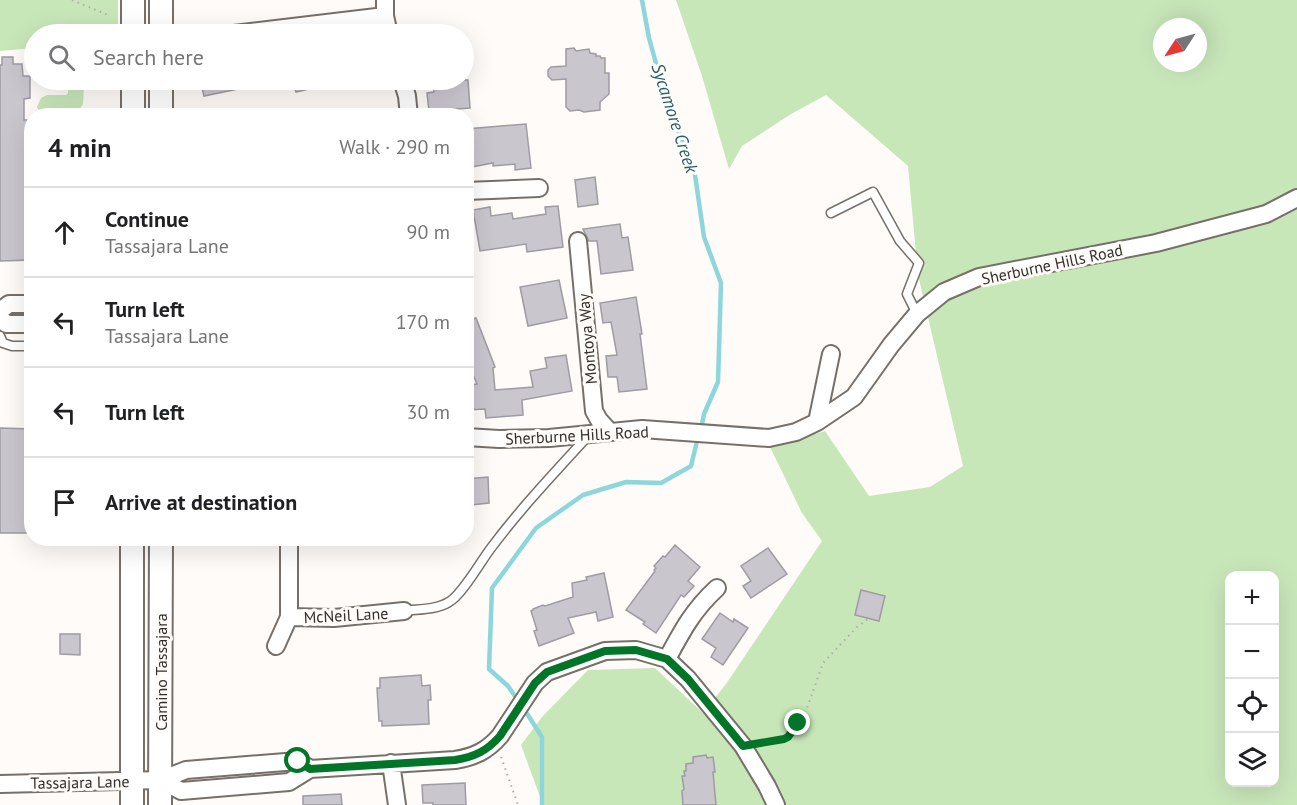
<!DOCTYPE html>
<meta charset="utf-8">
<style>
body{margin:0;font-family:"PT Sans",sans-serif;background:#f2f2f2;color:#202124}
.controls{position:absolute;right:18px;bottom:18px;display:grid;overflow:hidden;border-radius:12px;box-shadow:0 6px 24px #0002}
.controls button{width:54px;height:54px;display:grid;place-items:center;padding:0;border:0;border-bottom:2px solid #e0e0e0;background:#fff;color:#202124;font:30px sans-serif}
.compass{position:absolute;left:1153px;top:18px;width:54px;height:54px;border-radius:50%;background:#fff;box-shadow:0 6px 24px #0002;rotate:234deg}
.stop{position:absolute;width:18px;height:18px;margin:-14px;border:4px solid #027529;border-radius:50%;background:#fff}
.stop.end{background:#027529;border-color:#fff;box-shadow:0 2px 6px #0008}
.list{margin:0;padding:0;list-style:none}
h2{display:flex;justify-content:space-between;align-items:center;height:78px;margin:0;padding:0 24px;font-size:26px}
h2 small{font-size:20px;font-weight:400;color:#757577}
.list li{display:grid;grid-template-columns:39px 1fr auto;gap:18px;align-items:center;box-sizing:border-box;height:90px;padding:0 24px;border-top:2px solid #e0e0e0}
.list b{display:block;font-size:22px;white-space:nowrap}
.list p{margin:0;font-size:20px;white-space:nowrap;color:#757577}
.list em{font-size:20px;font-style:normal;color:#757577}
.icon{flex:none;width:33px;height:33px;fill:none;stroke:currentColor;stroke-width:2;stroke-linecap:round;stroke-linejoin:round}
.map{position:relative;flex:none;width:1297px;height:805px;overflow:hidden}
.search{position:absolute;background:#fff;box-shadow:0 6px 24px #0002;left:24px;top:24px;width:450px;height:66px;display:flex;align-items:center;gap:15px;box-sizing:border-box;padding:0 21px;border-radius:33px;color:#757577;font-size:22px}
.panel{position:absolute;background:#fff;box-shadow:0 6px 24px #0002;left:24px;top:108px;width:450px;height:438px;border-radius:24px}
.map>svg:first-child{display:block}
.green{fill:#c8e7b9;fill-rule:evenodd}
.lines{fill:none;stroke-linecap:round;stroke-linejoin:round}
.stream{stroke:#8dd6db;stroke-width:4.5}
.building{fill:#cac6ce;stroke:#9f9ba3;stroke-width:1.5}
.service-casing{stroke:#77706a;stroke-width:11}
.minor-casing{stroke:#77706a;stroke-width:20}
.secondary-casing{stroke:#77706a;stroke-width:26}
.path{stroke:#afaca9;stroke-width:2;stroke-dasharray:1.5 4.5;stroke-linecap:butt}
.service{stroke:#fff;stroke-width:8}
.minor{stroke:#fff;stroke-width:16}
.secondary{stroke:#fff;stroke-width:22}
.route{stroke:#027529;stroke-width:8}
.labels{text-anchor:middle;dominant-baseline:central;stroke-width:6;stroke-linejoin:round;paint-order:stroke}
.street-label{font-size:16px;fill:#322f2c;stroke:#fefbf8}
.water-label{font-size:18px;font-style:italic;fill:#236064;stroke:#fefbf8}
</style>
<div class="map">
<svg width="1297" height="805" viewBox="0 0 1297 805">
<rect width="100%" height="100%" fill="#fefbf8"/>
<path class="green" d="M 0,0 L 118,0 L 118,34 L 34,34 L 34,48 L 0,51 Z
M 676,0 L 1297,0 L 1297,805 L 543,805 L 521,745 L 542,717 L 588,670 L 655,668 L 703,713 L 726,684 L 822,541 L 802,513 L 770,447 L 825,431 L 869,496 L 930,487 L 963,466 L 918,275 L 908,166 L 826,95 L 791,114 L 742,146 L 729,169 L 702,76 ZM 1162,27 L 1198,27 L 1198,63 L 1162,63 ZM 1230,576 L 1274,576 L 1274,782 L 1230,782 Z
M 70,80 L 81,80 L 84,87 L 83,104 C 81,109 74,112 70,115 L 41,115 L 37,107 L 41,98 L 47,95 L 66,95 L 68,93 L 68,85 Z"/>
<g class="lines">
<path class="stream" d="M 642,0 L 649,38 L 668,107 L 694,168 L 704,237 L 721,283 L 718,382 L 704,414 L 701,429
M 519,702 L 508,686 L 489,669 L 492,588 L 536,528 L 583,495 L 626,482 L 661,483 L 691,466 L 698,437
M 524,709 L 542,737 L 542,805"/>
</g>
<path class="building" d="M 574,48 L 576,51 L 589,49 L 590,53 L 596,54 L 596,56 L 600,56 L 601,58 L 605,58 L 605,73 L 609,73 L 609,94 L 600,102 L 600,110 L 584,112 L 579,110 L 570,111 L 566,107 L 566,79 L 552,80 L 548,76 L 548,70 L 551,67 L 566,66 L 566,49 Z
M 2,57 L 13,57 L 13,64 L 22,64 L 23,76 L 30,76 L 30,98 L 24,99 L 24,120 L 32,120 L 32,260 L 0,261 L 0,65 L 2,65 Z
M 200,80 L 257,80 L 257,85 L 204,96 Z
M 293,80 L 330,80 L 330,84 L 296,92 Z
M 432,80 L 468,80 L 470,108 L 429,111 L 427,93 L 434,92 Z
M 526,124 L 531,168 L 515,170 L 515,164 L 493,166 L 493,163 L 466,168 L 466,129 Z
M 595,177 L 598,204 L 578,207 L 575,180 Z
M 558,206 L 563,247 L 527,252 L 526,244 L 480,251 L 473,210 L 490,207 L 491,216 L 512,213 L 513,219 L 546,214 L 545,207 Z
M 620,224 L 622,238 L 628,237 L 633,270 L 601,274 L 597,241 L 589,241 L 583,229 Z
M 559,280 L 567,318 L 528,326 L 520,287 Z
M 636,297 L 642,334 L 640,334 L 647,389 L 619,392 L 617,377 L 608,377 L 606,356 L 617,355 L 611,322 L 603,323 L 600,303 Z
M 476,318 L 495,367 L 493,368 L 495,390 L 533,387 L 530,371 L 547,368 L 545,358 L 566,355 L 572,391 L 522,400 L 523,415 L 486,418 L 485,409 L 467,410 L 466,385 L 477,384 L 466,358 L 466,321 Z
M 0,428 L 32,429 L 32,533 L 0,533 Z
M 488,477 L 489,503 L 471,505 L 471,502 L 466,502 L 466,479 Z
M 675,545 L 700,567 L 688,581 L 694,586 L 684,597 L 681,595 L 656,633 L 643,624 L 645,622 L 626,610 L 655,571 L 654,570 L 656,568 L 654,566 L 663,556 L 665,557 Z
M 768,548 L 787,574 L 751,598 L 743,586 L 751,581 L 741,566 Z
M 604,573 L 613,617 L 598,621 L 596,612 L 568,618 L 574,633 L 539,646 L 534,631 L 537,630 L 531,611 L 533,610 L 533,609 L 543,605 L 545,606 L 573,597 L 572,583 L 587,580 L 586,577 Z
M 861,590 L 885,596 L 879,621 L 855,615 Z
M 720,613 L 733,622 L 734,619 L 748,628 L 723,665 L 711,657 L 716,648 L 702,639 Z
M 60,634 L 80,634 L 80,655 L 60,654 Z
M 421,675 L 422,686 L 430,685 L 431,700 L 428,700 L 429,724 L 382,726 L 382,721 L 379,721 L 377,688 L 380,688 L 380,678 Z
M 706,755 L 707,758 L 713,757 L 715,772 L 713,772 L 716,805 L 683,805 L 682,791 L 684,789 L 682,776 L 685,776 L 684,771 L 686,771 L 686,764 L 693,763 L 693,757 Z
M 465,783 L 466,805 L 433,805 L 433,803 L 423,803 L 422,785 Z
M 341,794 L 342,805 L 303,805 L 303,796 Z"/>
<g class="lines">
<defs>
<path id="service" d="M 831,213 L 873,192 L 900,241 L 919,263 L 907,294 L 917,314
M 0,336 L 3,343 L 12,346 L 32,346
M 404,611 C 418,609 436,610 449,602 C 462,595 481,561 491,548 C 521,508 555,472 588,436"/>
<path id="minor" d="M 385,0 L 385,16 L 389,34
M 234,34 L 385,16
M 402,80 L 407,96 L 409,116
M 466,191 L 539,188
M 578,241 L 594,411 L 599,420 L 609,431
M 0,311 L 9,304 L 32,304
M 0,317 L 6,324 L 32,324
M 817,422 L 831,354
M 466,437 L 499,439 L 549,438 L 642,429 L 769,438 L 796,432 L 817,422 L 854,397 L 891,345 L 917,314 L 944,292 L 979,277 L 1156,243 L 1266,214 L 1297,198
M 289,617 L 334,618 L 404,611
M 276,646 L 289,617 L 289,538
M 667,659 C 682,631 693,610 717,588
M 391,763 L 397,805
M 161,780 L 181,791 L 289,782 L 310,769 L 455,760 C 474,757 487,751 500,736 L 535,683 L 547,672 L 605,651 L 636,650 L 667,659 L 688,679 L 743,746 L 767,786 L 776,805
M 0,784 L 161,780 L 186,770 L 298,761 L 310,769"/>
<path id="secondary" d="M 161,0 L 161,34
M 133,34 L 133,0
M 133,116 L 133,80
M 161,116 L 161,80
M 132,538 L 132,805
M 160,805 L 161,538"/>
</defs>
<use href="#service" class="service-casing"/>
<use href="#minor" class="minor-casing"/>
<use href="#secondary" class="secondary-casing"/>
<path class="path" d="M 72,0 L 108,15
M 758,744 L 788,737 L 807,708 L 823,663 L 857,627 L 868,619
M 501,757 L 518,805"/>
<use href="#service" class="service"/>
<use href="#minor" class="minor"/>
<use href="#secondary" class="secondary"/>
</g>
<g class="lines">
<path class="route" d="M 298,761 L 310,769 L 455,760 C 474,757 487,751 500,736 L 535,683 L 547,672 L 605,651 L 636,650 L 667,659 L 688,679 L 743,746 L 784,739 L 788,737 L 798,723"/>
</g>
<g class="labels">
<g class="street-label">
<text transform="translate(1052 264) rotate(-12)">Sherburne Hills Road</text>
<text transform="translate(587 339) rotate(-95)">Montoya Way</text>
<text transform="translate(577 435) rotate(-3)">Sherburne Hills Road</text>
<text transform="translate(346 615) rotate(-3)">McNeil Lane</text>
<text transform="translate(161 672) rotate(-90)">Camino Tassajara</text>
<text transform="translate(80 782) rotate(-1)">Tassajara Lane</text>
</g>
<g class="water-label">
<text transform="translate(675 118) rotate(72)">Sycamore Creek</text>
</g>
</g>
</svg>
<div class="controls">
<button>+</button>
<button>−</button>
<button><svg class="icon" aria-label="locate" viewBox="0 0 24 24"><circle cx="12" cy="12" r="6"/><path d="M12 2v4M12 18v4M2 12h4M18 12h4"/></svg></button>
<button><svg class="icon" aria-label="layers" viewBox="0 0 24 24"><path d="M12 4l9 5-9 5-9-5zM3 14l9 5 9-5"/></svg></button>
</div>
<svg class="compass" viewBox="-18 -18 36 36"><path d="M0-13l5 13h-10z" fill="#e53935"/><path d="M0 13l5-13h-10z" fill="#757577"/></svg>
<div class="stop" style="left:298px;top:761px"></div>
<div class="stop end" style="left:798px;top:723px"></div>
<div class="search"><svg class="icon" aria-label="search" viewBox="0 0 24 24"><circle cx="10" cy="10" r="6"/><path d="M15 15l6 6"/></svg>Search here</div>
<section class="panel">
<h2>4 min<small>Walk · 290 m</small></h2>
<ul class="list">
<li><svg class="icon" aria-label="ahead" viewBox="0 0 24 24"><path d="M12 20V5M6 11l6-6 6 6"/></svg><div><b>Continue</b><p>Tassajara Lane</p></div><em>90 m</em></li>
<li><svg class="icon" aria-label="left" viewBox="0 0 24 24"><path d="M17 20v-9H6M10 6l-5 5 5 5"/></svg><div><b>Turn left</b><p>Tassajara Lane</p></div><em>170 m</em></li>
<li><svg class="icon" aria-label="left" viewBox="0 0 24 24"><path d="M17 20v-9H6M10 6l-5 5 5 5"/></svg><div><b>Turn left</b></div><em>30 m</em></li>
<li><svg class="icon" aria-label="arrive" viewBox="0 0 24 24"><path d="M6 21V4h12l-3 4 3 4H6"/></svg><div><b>Arrive at destination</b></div></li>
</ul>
</section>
</div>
